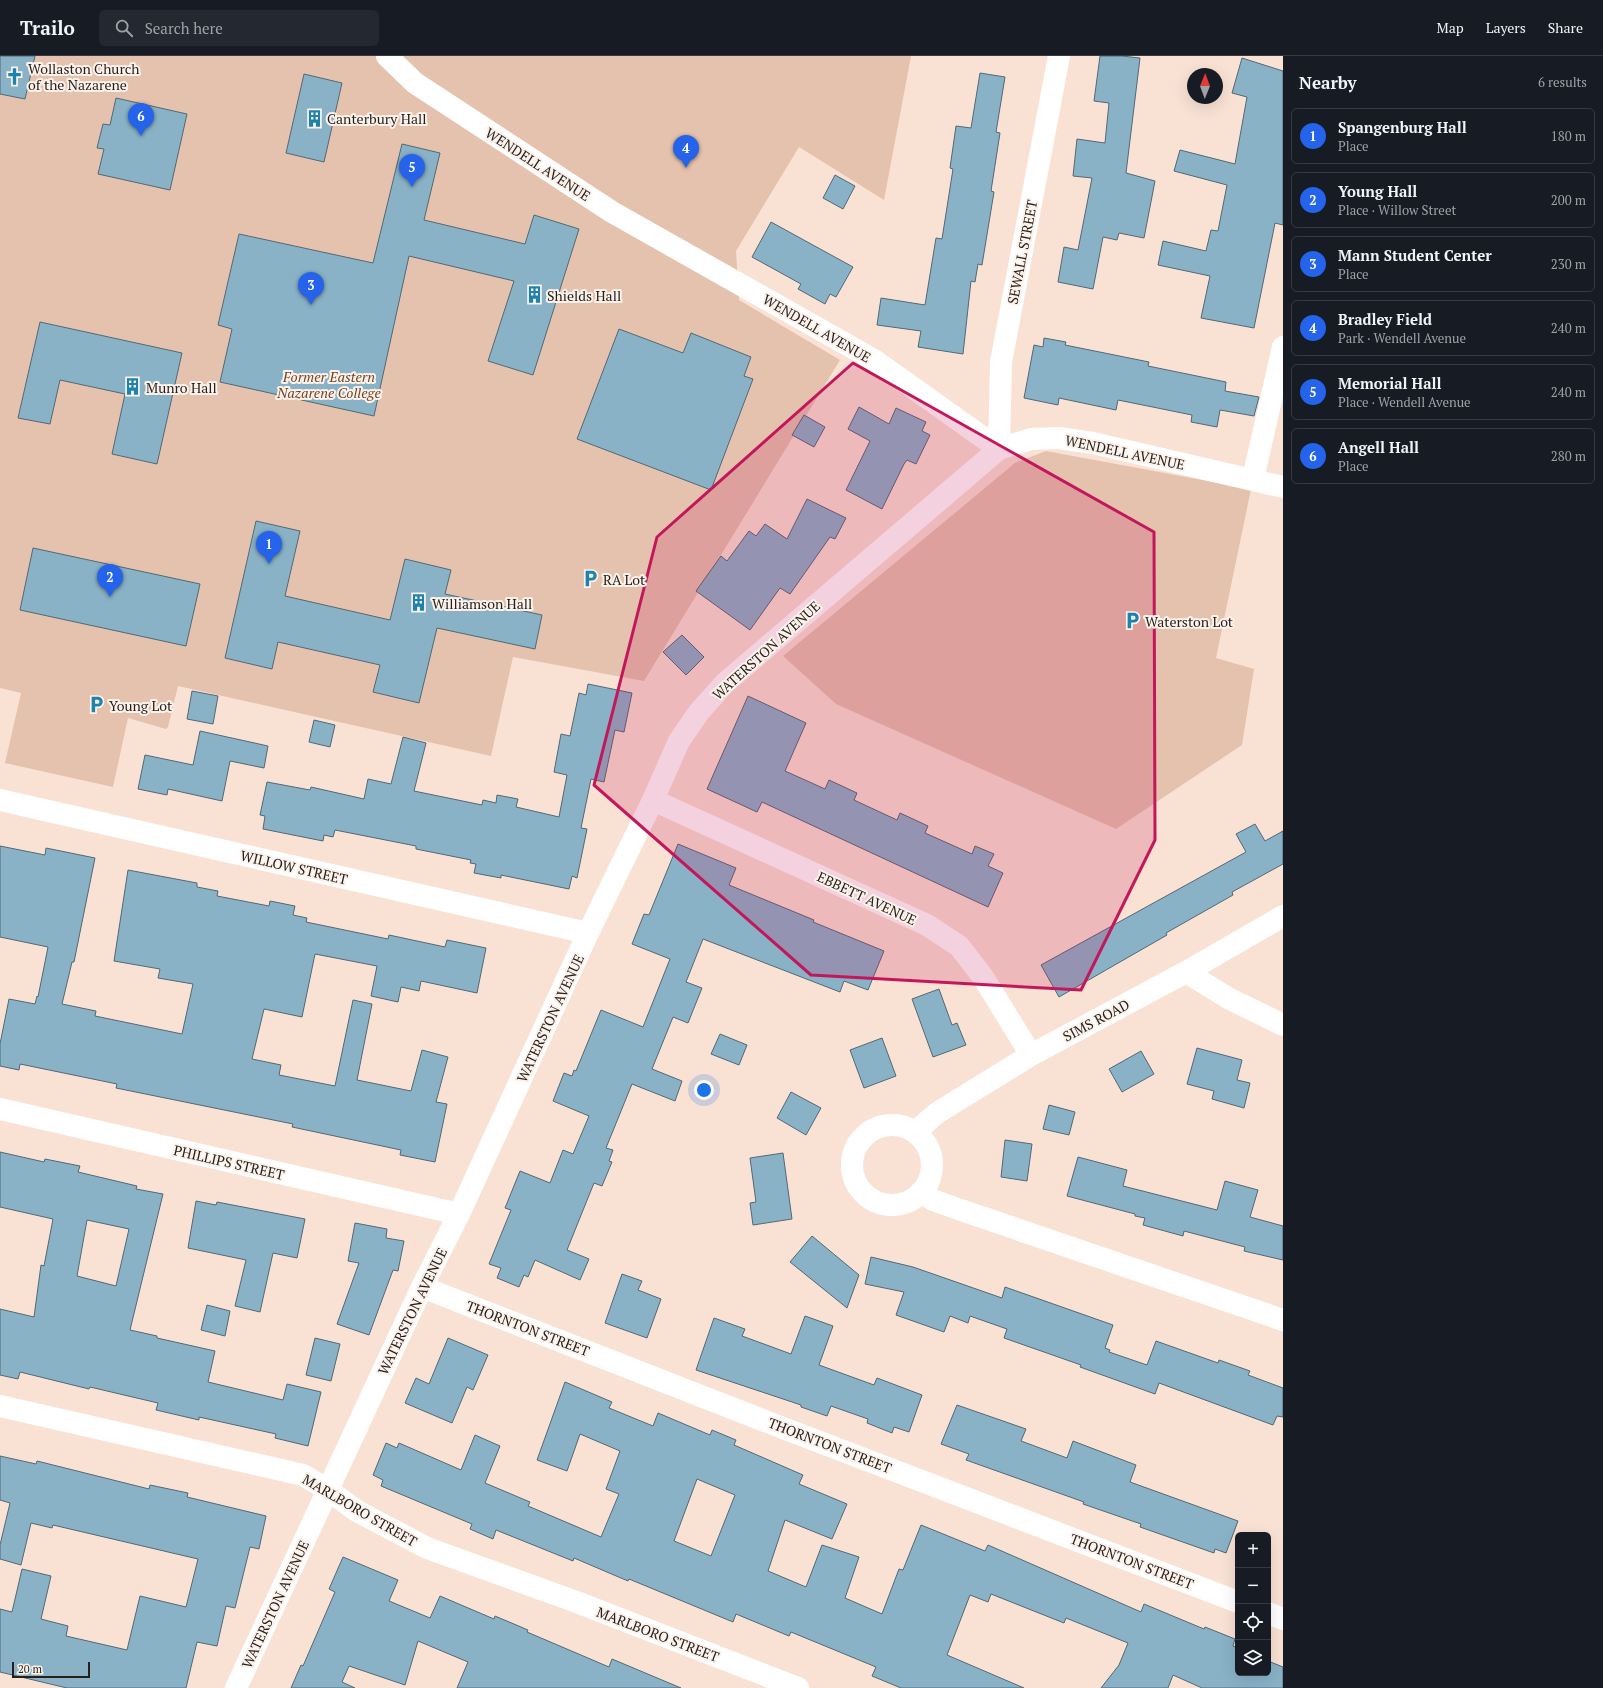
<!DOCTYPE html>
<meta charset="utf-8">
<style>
body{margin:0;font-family:"PT Serif",serif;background:#242831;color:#f1f3f6}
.controls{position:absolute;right:12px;bottom:12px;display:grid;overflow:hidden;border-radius:6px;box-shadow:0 4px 16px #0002}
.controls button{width:36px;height:36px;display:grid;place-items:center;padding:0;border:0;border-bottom:1px solid #363941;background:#171b24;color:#f1f3f6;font:20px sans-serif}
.compass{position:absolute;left:1187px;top:12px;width:36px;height:36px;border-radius:50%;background:#171b24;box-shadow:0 4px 16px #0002;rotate:1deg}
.scale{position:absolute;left:12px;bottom:10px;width:78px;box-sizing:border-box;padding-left:4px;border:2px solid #271f19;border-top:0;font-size:11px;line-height:14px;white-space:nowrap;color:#271f19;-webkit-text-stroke:3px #fbf2ec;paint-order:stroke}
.you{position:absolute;left:704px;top:1034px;width:14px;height:14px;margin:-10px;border:3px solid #fff;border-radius:50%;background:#1a73e8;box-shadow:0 0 0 6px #1a73e833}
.badge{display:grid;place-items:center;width:26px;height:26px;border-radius:50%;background:#2563eb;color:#fff;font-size:13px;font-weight:700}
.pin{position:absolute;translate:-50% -33px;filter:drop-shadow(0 1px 2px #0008)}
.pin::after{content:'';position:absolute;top:21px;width:14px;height:12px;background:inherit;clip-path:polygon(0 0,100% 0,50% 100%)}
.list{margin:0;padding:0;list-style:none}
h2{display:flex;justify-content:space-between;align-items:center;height:52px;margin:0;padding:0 16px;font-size:17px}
h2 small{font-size:13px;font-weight:400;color:#9ea1a6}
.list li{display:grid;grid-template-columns:26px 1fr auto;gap:12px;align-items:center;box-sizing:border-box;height:56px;margin:0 8px 8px;padding:0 8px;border:1px solid #363941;border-radius:6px}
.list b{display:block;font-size:15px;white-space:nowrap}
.list p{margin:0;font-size:13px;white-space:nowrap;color:#9ea1a6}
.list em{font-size:13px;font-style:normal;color:#9ea1a6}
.icon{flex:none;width:22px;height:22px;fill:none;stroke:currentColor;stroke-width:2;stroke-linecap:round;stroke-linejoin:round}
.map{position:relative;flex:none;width:1283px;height:1632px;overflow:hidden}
header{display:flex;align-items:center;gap:24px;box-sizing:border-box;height:56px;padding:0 20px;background:#171b24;border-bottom:1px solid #363941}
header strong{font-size:19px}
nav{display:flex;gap:22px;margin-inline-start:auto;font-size:14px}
.search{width:280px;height:36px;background:#242831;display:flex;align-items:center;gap:10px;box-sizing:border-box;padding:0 14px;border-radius:6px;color:#9ea1a6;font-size:15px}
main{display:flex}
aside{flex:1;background:#171b24}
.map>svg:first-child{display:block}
.green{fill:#e5c2ad}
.building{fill:#89b2c7;stroke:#526874;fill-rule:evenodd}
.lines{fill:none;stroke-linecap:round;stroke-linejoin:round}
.minor{stroke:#fff;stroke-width:22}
.marked{fill:#c2185b;fill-opacity:0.2;stroke:#c2185b;stroke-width:3;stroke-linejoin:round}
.labels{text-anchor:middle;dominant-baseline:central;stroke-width:4;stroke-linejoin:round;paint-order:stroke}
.poi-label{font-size:14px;fill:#271f19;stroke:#fbf2ec;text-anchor:start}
.street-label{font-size:14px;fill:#271f19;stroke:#fbf2ec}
.park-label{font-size:14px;font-style:italic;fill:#764422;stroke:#fbf2ec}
</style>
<header>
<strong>Trailo</strong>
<div class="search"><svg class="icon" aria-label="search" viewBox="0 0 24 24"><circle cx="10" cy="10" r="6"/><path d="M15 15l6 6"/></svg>Search here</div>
<nav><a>Map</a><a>Layers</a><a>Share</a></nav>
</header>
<main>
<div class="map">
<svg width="1283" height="1632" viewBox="0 0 1283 1632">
<rect width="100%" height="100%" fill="#f9e2d4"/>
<path class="green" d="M 0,0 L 911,0 L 884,144 L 799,91 L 736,195 L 739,244 L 840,304 L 644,625 L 513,601 L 491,700 L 178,630 L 168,671 L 166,673 L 128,662 L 113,731 L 5,707 L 21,637 L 0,632 Z
M 1046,395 L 1251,433 L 1216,602 L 1254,613 L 1242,689 L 1116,773 L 836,648 L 783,600 L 1015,407 Z"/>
<path class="building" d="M 0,0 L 35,0 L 25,43 L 0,38 Z
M 1100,0 L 1122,0 L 1140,2 L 1126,117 L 1155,125 L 1144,182 L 1119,177 L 1117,184 L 1103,181 L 1093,233 L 1058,226 L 1064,191 L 1078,194 L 1092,122 L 1073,120 L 1077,83 L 1105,87 L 1109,47 L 1094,45 Z
M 1242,2 L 1283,15 L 1283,169 L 1275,167 L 1254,272 L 1201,262 L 1210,220 L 1158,209 L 1163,185 L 1206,195 L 1211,174 L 1218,175 L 1227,129 L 1174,115 L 1180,94 L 1235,108 L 1247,41 L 1232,37 Z
M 980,17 L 1005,21 L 996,76 L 1000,77 L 991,135 L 994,136 L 982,209 L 978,208 L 975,226 L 971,225 L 963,298 L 918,291 L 921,275 L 877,269 L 881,242 L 925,249 L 936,182 L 942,183 L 953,113 L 950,112 L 956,70 L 971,72 Z
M 304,18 L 342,27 L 324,106 L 286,97 Z
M 116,42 L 187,58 L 170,134 L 98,118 L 104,93 L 97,92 L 103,68 L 110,69 Z
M 402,88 L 440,97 L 424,164 L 525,188 L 534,159 L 579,173 L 533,319 L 488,305 L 514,225 L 409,200 L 374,360 L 220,326 L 232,273 L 218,269 L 239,178 L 373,207 Z
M 835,119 L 855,130 L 843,153 L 823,142 Z
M 771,166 L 853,211 L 836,241 L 830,238 L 825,248 L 798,233 L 801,228 L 752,201 Z
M 40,266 L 182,297 L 157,408 L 112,398 L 125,338 L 60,324 L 50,368 L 18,362 Z
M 619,273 L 683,297 L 691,277 L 751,301 L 744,320 L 753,323 L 711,434 L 577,383 Z
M 1044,282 L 1066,286 L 1065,289 L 1149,306 L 1148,310 L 1226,326 L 1225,335 L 1259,341 L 1254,360 L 1220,354 L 1217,371 L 1191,366 L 1192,359 L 1118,344 L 1116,354 L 1059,342 L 1058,349 L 1024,342 L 1034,289 L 1043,291 Z
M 859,351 L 889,368 L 896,352 L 926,366 L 922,375 L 930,379 L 916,408 L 907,404 L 904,408 L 882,453 L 846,434 L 870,385 L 848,373 Z
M 804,359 L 825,371 L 814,391 L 792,379 Z
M 807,443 L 846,462 L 835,483 L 830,481 L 790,538 L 780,532 L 750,574 L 696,535 L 721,500 L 727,505 L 749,475 L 756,480 L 765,468 L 787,483 Z
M 256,465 L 300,475 L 285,540 L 390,564 L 405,503 L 451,514 L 445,538 L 542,559 L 535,593 L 437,572 L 419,647 L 373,636 L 380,609 L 278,586 L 272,613 L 225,602 Z
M 33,492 L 200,528 L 186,590 L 20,554 Z
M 682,579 L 704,601 L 686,619 L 663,596 Z
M 588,628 L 632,637 L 624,676 L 615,674 L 604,726 L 591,723 L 581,772 L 587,773 L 577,822 L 572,820 L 569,833 L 501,819 L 501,822 L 474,817 L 476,808 L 470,807 L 471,804 L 416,793 L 416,790 L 335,774 L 333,781 L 324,779 L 323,785 L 263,773 L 265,760 L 260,759 L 267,726 L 310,734 L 311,731 L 364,743 L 368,723 L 391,728 L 403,681 L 426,687 L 414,735 L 482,749 L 483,744 L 496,747 L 497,739 L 518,743 L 516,751 L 559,761 L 567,719 L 554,716 L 561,678 L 570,680 L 579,637 L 586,639 Z
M 192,635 L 218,640 L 213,668 L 187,663 Z
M 748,640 L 806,667 L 785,715 L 825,733 L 829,724 L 857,737 L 854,744 L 897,764 L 900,757 L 928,770 L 925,777 L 972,798 L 975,790 L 994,798 L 988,810 L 1003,817 L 988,851 L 762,746 L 757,756 L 707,733 Z
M 314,664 L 335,669 L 330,691 L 309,686 Z
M 200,675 L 268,690 L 264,712 L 230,705 L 222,745 L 168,733 L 167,739 L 138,733 L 145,699 L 193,709 Z
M 1255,768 L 1265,785 L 1283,775 L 1283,808 L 1232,836 L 1233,839 L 1166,877 L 1167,879 L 1059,941 L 1041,909 L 1246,796 L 1236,778 Z
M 678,788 L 736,812 L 729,829 L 814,864 L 813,866 L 884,895 L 868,934 L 844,925 L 840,936 L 703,883 L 686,926 L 702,932 L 688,967 L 673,961 L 652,1013 L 682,1025 L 675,1045 L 632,1028 L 606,1092 L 613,1094 L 609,1105 L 612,1106 L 602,1130 L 594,1127 L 567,1194 L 589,1203 L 580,1224 L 535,1204 L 528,1221 L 524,1219 L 519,1231 L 497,1222 L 501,1212 L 489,1208 L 511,1154 L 505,1152 L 520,1115 L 550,1127 L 563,1094 L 573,1098 L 589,1060 L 553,1045 L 564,1017 L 572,1020 L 574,1014 L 576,1015 L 601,954 L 643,971 L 670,903 L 632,888 L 644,858 L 649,859 Z
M 0,790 L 45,799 L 46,792 L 95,802 L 74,906 L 72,906 L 62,948 L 96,955 L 95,960 L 182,978 L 193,928 L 158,922 L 160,913 L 114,905 L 128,814 L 197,827 L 197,831 L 218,835 L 217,840 L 269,850 L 270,845 L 295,850 L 293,859 L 307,862 L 306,866 L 388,883 L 389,879 L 445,891 L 447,884 L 486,892 L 477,937 L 421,925 L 419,935 L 401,931 L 398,946 L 371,940 L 377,910 L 315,898 L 302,961 L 264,953 L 252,1003 L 281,1009 L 279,1019 L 335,1030 L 353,944 L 372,948 L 357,1024 L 411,1035 L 422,994 L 448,1001 L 436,1046 L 447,1048 L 435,1106 L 400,1099 L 401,1094 L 292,1071 L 293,1068 L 116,1032 L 117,1028 L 20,1008 L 19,1014 L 0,1010 L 0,988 L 9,943 L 35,948 L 37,940 L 38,941 L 48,891 L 0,881 Z
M 939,933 L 952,969 L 957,967 L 966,989 L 933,1001 L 912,943 Z
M 720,978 L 747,989 L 739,1009 L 711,998 Z
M 882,982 L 896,1020 L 864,1032 L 850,994 Z
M 1197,992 L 1242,1004 L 1237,1024 L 1250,1027 L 1244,1052 L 1212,1043 L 1214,1035 L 1187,1028 Z
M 1141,995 L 1154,1018 L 1122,1036 L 1109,1013 Z
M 791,1036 L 821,1052 L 806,1079 L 777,1062 Z
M 1049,1049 L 1075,1056 L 1069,1079 L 1043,1073 Z
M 1005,1084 L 1032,1088 L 1027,1125 L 1001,1121 Z
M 0,1096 L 44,1106 L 45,1103 L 80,1110 L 78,1116 L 137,1130 L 136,1133 L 163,1138 L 130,1274 L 157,1280 L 157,1282 L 215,1295 L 208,1326 L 283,1344 L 287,1328 L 321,1336 L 308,1390 L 275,1382 L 276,1378 L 199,1361 L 199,1364 L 156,1354 L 158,1347 L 90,1331 L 89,1333 L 20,1316 L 18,1323 L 0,1319 L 0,1253 L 34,1261 L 41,1209 L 44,1210 L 53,1163 L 0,1151 ZM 87,1164 L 129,1173 L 116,1230 L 77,1220 Z
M 783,1097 L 792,1163 L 753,1169 L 750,1147 L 756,1146 L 750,1102 Z
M 1078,1101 L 1127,1114 L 1123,1130 L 1217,1154 L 1225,1125 L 1258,1134 L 1250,1161 L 1283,1170 L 1283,1204 L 1244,1195 L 1245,1191 L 1184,1175 L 1183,1180 L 1143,1169 L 1145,1162 L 1135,1160 L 1135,1158 L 1067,1140 Z
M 196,1145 L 216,1149 L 217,1146 L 305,1163 L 297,1202 L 273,1197 L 260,1256 L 235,1250 L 246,1204 L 188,1192 Z
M 355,1167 L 387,1173 L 386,1182 L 404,1185 L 398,1215 L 393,1214 L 369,1279 L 337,1268 L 359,1207 L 348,1205 Z
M 812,1180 L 859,1219 L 847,1252 L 790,1206 Z
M 871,1201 L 913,1211 L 1002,1242 L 1005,1231 L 1113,1269 L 1105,1292 L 1110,1294 L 1109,1296 L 1147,1309 L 1156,1285 L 1218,1307 L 1219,1304 L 1250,1315 L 1248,1319 L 1283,1332 L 1283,1361 L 1277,1360 L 1273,1369 L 1159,1327 L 1155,1338 L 1080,1311 L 1081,1309 L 1004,1282 L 1007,1273 L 970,1260 L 968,1267 L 950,1260 L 944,1276 L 896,1259 L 904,1236 L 865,1228 Z
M 622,1218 L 642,1225 L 638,1234 L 661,1243 L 647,1282 L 605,1267 Z
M 207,1249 L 230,1255 L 225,1280 L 201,1274 Z
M 805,1260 L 833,1270 L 819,1309 L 874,1329 L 877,1322 L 922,1339 L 909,1376 L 894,1371 L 892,1377 L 867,1367 L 868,1363 L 831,1350 L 827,1360 L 801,1351 L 801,1349 L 696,1314 L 714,1262 L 745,1273 L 742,1280 L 791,1298 Z
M 315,1282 L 340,1288 L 331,1325 L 306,1319 Z
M 448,1282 L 488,1299 L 473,1334 L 467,1331 L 452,1367 L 405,1347 L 416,1322 L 429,1328 Z
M 565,1326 L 612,1346 L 609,1352 L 653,1370 L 658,1357 L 710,1379 L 712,1374 L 736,1384 L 734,1389 L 803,1419 L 799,1428 L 847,1448 L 832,1483 L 785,1464 L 768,1515 L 806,1531 L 822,1489 L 859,1501 L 845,1542 L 882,1558 L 899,1513 L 903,1514 L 921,1469 L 985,1495 L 988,1489 L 1141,1556 L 1144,1548 L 1204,1573 L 1205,1571 L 1235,1583 L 1233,1590 L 1238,1592 L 1238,1617 L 1268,1617 L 1268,1605 L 1283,1611 L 1283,1632 L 1202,1632 L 1173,1619 L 1168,1632 L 1101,1632 L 1119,1609 L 1128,1587 L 1066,1562 L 1064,1567 L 991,1538 L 988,1546 L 970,1539 L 947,1599 L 1024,1632 L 901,1632 L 872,1620 L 876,1611 L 791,1576 L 789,1580 L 736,1558 L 733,1566 L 629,1523 L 628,1525 L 574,1502 L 573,1505 L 496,1474 L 493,1483 L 470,1473 L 472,1468 L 381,1430 L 383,1424 L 373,1419 L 386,1387 L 397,1392 L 399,1387 L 461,1414 L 475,1379 L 500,1390 L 485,1427 L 530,1446 L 528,1450 L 601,1481 L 619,1438 L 606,1433 L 620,1395 L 580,1378 L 567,1415 L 537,1404 ZM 697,1423 L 735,1439 L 711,1500 L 674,1485 Z
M 957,1349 L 1026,1373 L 1021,1385 L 1067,1402 L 1073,1385 L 1136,1409 L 1130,1426 L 1238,1465 L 1226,1497 L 1215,1493 L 1214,1497 L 1140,1471 L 1141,1468 L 1083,1448 L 1084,1446 L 966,1404 L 969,1398 L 941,1388 Z
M 0,1400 L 36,1408 L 37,1405 L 149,1433 L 150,1429 L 188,1437 L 187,1441 L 266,1460 L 259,1493 L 250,1491 L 235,1552 L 226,1550 L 217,1590 L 197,1586 L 186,1632 L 67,1632 L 0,1616 L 0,1553 L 12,1556 L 22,1513 L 51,1520 L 41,1563 L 68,1570 L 66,1580 L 127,1594 L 140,1540 L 186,1551 L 198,1503 L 53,1469 L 52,1472 L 31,1467 L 21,1509 L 0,1503 L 0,1489 L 10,1447 L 0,1444 Z
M 343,1501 L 398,1524 L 389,1545 L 430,1562 L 440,1540 L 494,1563 L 495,1560 L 528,1574 L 527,1576 L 609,1611 L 612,1603 L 681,1632 L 457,1632 L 468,1606 L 418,1585 L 405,1629 L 349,1610 L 342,1626 L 355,1632 L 291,1632 L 301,1609 L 303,1610 L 335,1536 L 329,1533 Z"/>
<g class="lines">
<path class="minor" d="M 387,0 L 415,27 L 612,156 L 874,304 L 999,393 L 1031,383 L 1058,382 L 1093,387 L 1283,431
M 1253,423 L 1283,291
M 0,744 L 588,877
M 653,744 L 927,869 L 959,890 L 983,921 L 1031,999
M 1186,916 L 1228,942 L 1283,969
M 0,1053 L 459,1158
M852 1109a40 40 0 1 1 80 0a40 40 0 1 1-80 0Z
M 915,1076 L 937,1057 L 1031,999 L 1186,916 L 1283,860
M 921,1136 L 933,1144 L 958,1153 L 1283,1264
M 422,1231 L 783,1372 L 1238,1546
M 0,1350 L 303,1419 L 328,1434 L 357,1455 L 427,1492 L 574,1545 L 798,1632
M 1268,1557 L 1283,1563
M 236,1632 L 422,1231 L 459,1158 L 588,877 L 653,744 L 679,685 L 699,656 L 725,627 L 999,393 L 1001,306 L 1059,0"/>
</g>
<path class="marked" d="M 853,307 L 1154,476 L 1155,784 L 1081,934 L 811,919 L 594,729 L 657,481 Z"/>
<defs>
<symbol id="church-bare" viewBox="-9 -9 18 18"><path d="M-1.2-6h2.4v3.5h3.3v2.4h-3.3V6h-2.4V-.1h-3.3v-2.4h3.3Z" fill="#1d83ad" stroke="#fbf2ec" stroke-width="2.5" paint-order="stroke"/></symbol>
<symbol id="building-bare" viewBox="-9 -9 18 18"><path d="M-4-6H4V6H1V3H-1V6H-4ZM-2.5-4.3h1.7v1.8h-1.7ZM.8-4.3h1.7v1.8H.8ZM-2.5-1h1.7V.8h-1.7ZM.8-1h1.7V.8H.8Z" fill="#1d83ad" stroke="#fbf2ec" stroke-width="2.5" paint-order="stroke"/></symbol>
<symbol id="parking-bare" viewBox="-9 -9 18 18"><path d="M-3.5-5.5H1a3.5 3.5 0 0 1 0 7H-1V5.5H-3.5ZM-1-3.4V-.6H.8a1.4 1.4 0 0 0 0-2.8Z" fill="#1d83ad" stroke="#fbf2ec" stroke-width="2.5" paint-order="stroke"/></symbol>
</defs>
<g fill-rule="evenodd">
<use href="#church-bare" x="2" y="8" width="25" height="25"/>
<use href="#building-bare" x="302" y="50" width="25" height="25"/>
<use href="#building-bare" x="522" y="226" width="25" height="25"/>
<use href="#building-bare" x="120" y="318" width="25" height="25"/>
<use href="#parking-bare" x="578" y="510" width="25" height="25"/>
<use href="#building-bare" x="406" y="534" width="25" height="25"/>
<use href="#parking-bare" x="1120" y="552" width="25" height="25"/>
<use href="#parking-bare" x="84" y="636" width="25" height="25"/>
</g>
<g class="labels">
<g class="poi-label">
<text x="28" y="12">Wollaston Church<tspan x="28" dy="16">of the Nazarene</tspan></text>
<text x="327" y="62">Canterbury Hall</text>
<text x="547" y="239">Shields Hall</text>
<text x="146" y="331">Munro Hall</text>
<text x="603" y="523">RA Lot</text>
<text x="432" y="547">Williamson Hall</text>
<text x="1145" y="565">Waterston Lot</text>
<text x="109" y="649">Young Lot</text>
</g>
<g class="street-label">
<text transform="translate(538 108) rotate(33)">WENDELL AVENUE</text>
<text transform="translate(1022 196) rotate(-79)">SEWALL STREET</text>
<text transform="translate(817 272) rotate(30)">WENDELL AVENUE</text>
<text transform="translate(1125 396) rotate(12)">WENDELL AVENUE</text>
<text transform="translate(766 594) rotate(-42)">WATERSTON AVENUE</text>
<text transform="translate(294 811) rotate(13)">WILLOW STREET</text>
<text transform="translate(867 842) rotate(25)">EBBETT AVENUE</text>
<text transform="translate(550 962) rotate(-65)">WATERSTON AVENUE</text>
<text transform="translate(1096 964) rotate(-28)">SIMS ROAD</text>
<text transform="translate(229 1106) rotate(13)">PHILLIPS STREET</text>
<text transform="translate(412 1255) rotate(-64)">WATERSTON AVENUE</text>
<text transform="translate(528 1272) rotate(21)">THORNTON STREET</text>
<text transform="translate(830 1389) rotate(21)">THORNTON STREET</text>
<text transform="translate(360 1454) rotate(30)">MARLBORO STREET</text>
<text transform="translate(1132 1505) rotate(21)">THORNTON STREET</text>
<text transform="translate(275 1548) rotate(-65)">WATERSTON AVENUE</text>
<text transform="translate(658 1578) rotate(21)">MARLBORO STREET</text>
</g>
<g class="park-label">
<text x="329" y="320">Former Eastern<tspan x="329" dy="16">Nazarene College</tspan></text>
</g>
</g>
</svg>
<div class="controls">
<button>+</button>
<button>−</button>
<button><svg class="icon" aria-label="locate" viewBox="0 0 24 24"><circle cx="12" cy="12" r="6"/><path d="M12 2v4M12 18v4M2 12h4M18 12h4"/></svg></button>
<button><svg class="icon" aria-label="layers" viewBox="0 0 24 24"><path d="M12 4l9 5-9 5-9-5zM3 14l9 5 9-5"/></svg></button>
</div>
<svg class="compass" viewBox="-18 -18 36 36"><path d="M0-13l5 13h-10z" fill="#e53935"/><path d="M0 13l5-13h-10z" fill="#9ea1a6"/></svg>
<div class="scale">20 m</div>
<div class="you"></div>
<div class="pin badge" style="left:269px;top:508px">1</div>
<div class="pin badge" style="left:110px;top:541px">2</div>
<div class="pin badge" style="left:311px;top:249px">3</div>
<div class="pin badge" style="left:686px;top:112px">4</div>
<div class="pin badge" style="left:412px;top:131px">5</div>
<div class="pin badge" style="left:141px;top:80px">6</div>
</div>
<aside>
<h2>Nearby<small>6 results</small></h2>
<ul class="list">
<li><span class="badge">1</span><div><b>Spangenburg Hall</b><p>Place</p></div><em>180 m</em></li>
<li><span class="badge">2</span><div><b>Young Hall</b><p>Place · Willow Street</p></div><em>200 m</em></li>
<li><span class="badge">3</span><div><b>Mann Student Center</b><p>Place</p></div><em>230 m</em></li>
<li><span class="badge">4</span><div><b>Bradley Field</b><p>Park · Wendell Avenue</p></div><em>240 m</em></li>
<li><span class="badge">5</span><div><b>Memorial Hall</b><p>Place · Wendell Avenue</p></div><em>240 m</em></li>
<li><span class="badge">6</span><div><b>Angell Hall</b><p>Place</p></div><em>280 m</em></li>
</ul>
</aside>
</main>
